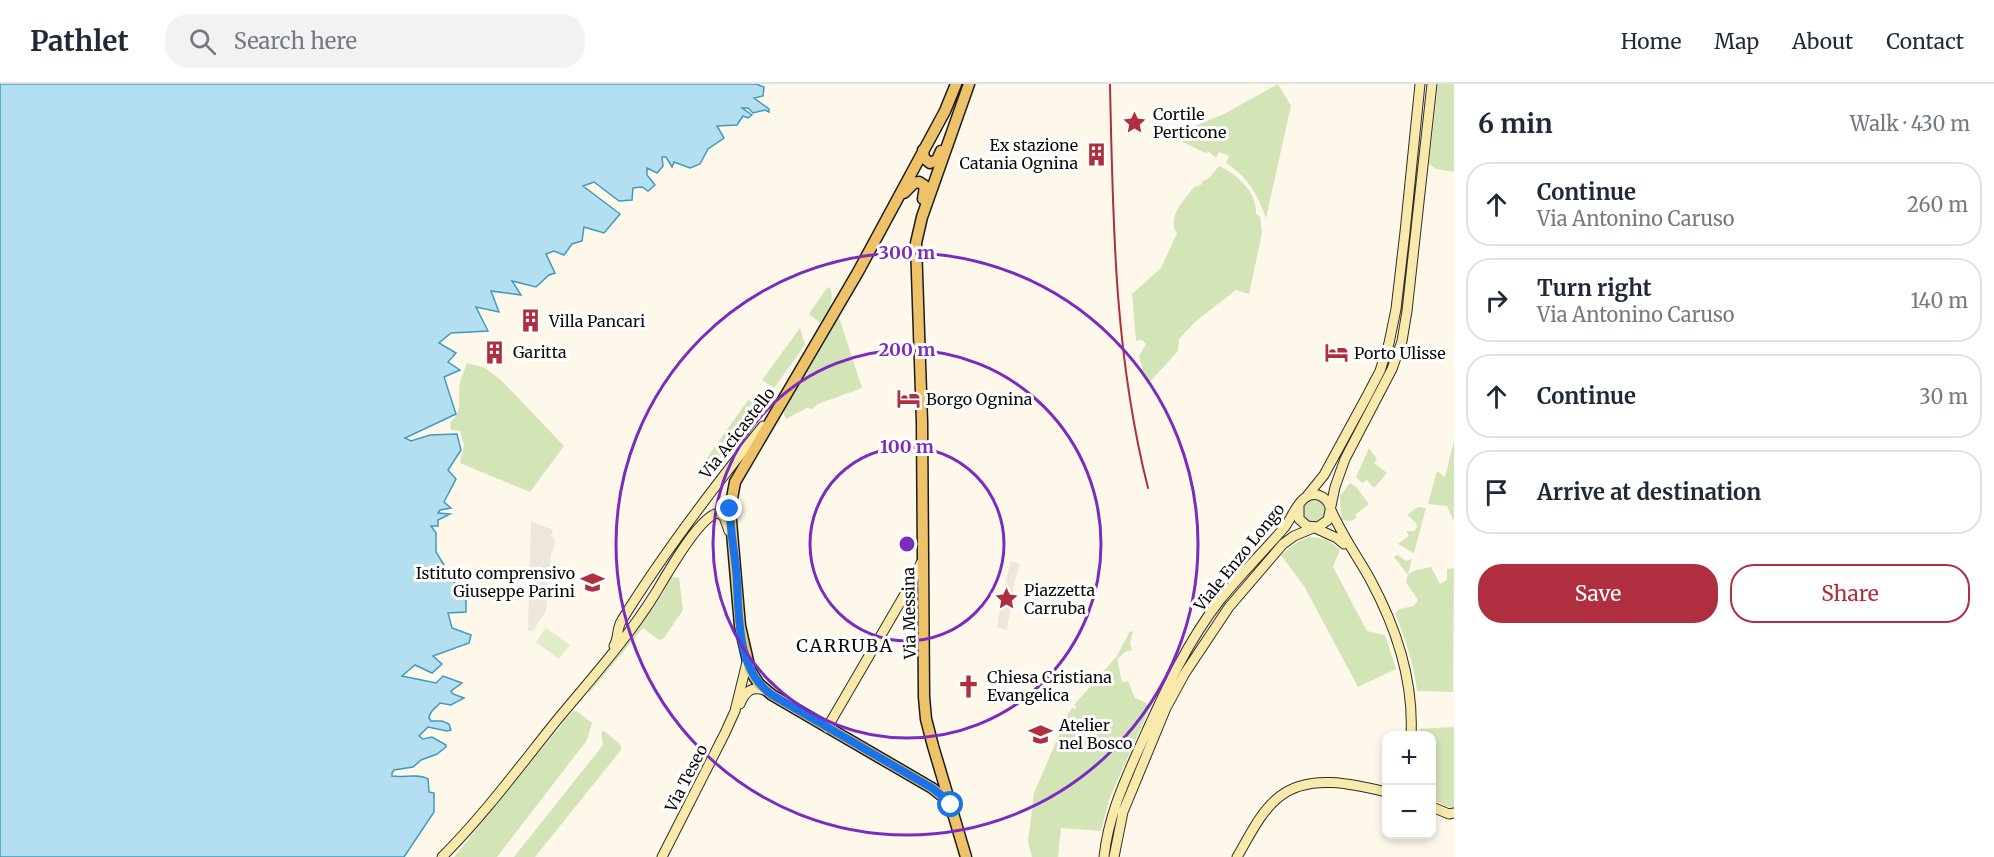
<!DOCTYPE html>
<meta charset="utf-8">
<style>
body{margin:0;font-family:Merriweather,serif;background:#f2f2f3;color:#1f2937}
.controls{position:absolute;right:18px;bottom:18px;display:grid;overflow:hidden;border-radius:12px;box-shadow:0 3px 9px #0003}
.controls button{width:54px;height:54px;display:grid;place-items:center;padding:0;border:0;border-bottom:2px solid #e0e1e3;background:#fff;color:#1f2937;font:30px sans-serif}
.stop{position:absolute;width:18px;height:18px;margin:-14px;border:4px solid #1a73e8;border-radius:50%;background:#fff}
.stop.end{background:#1a73e8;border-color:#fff;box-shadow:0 2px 6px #0008}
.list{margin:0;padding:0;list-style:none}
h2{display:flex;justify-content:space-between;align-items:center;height:78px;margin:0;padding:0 24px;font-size:26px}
h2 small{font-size:20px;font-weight:400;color:#747a83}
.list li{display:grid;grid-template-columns:39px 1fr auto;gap:18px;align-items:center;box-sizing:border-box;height:84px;margin:0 12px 12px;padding:0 12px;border:2px solid #e0e1e3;border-radius:24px}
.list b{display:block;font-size:22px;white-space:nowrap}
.list p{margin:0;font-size:20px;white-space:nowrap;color:#747a83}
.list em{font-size:20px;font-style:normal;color:#747a83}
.actions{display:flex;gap:12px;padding:18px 24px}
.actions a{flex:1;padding:14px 0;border:2px solid #af2e40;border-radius:24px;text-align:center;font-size:21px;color:#af2e40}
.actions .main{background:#af2e40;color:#fff}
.icon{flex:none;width:33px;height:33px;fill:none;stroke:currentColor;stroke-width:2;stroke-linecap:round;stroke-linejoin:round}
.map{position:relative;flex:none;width:1454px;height:773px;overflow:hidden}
header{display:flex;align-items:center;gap:36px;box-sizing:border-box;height:84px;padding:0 30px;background:#fff;border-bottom:2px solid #e0e1e3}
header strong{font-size:28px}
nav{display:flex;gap:33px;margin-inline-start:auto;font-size:21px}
.search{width:420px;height:54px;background:#f2f2f3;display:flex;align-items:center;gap:15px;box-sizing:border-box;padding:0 21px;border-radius:24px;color:#747a83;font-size:22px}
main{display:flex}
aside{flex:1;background:#fff}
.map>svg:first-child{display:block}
.green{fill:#d3e4b7}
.pitch{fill:#e3ecc8}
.plaza{fill:#ece6db}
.water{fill:#b3dff1;stroke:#3f9ac2;stroke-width:1.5}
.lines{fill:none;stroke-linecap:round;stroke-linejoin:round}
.secondary-casing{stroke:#2d2d2d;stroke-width:11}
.primary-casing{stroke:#1c1c1c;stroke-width:13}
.secondary{stroke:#f9e9aa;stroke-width:9}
.primary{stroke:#eec269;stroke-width:10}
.rail{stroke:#af2e40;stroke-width:2}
.route{stroke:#1a73e8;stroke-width:8}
.ring{fill:none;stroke:#7b2cbf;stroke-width:3}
.labels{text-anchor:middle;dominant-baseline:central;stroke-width:6;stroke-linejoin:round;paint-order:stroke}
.poi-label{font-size:16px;fill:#0b0b0b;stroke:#fff;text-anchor:start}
.street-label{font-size:16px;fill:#0b0b0b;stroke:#fff}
.neighbourhood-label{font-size:18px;letter-spacing:1.5px;fill:#0b0b0b;stroke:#fff}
.centre{fill:#7b2cbf;stroke:#fff;stroke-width:3}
.ring-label{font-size:18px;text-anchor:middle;font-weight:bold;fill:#7b2cbf;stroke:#fff;stroke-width:6;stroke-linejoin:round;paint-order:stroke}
</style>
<header>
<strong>Pathlet</strong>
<div class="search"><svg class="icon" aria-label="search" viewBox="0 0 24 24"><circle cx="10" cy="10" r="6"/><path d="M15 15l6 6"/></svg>Search here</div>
<nav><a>Home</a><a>Map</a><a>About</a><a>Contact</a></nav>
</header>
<main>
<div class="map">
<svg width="1454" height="773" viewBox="0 0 1454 773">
<rect width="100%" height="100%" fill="#fdf8ea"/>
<path class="green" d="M 1278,0 L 1291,22 L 1266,134 C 1258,111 1247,92 1226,79 L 1229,72 L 1219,68 L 1216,74 L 1209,68 L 1205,69 L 1171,52 L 1224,30 Z
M 1438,0 L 1454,0 L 1454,88 L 1436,85 L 1429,80 Z
M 1219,82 C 1238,91 1257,108 1256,130 L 1260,132 L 1262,149 L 1249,210 L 1236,206 L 1196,237 L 1179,255 L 1178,267 L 1147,301 L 1139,272 L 1146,260 L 1142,256 L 1136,257 L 1132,210 L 1161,184 L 1177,149 C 1166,134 1185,115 1194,103 L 1201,101 L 1203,97 L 1209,94 Z
M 830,203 C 835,217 829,227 820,239 L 809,230 L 826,205 Z
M 839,233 L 862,304 L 818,320 L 812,325 L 807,324 L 786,335 L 784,331 L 784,327 Z
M 800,244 L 805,261 L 774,304 L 762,296 Z
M 467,279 L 485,284 L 501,296 L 564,362 L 530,408 L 460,379 L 464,361 L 460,347 L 451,346 L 450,338 C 464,328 457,313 460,298 C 462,291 465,285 467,279 Z
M 748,316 L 760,323 L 744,345 L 742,344 L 738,349 L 741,351 L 709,397 L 697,388 Z
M 1454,357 L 1454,438 L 1447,422 L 1428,420 L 1437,387 L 1445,393 Z
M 1369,364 L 1377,375 L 1374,379 L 1387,389 L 1374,404 L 1367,396 L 1362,399 L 1356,393 Z
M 1350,399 L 1356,403 L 1369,420 L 1355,431 L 1357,433 L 1351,437 L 1341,436 L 1340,412 Z
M1302 428a12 12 0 1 1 24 0a12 12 0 1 1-24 0Z
M 1418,423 L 1426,424 L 1414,469 L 1398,460 L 1409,452 L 1406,447 L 1414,447 L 1417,443 L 1416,439 L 1407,431 Z
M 1311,453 C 1323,454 1332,457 1340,466 L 1333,483 L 1367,547 L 1385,551 L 1396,585 L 1358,603 L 1304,502 L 1281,471 L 1299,457 Z
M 1398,471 L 1406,477 L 1412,475 L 1408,490 L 1416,486 L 1431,483 L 1440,500 L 1447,496 L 1447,485 L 1454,484 L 1453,608 L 1417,607 C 1414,579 1405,555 1395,529 L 1400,525 L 1414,522 L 1418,516 L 1406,498 L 1408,491 L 1394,473 Z
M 671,493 L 679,494 L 683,526 L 664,554 L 659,556 L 643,544 L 590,608 L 587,609 L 660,514 Z
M 1130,547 L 1133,548 L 1130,559 L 1132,566 L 1125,568 L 1117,575 L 1122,598 L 1128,597 L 1135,614 L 1151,621 L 1109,716 L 1101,747 L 1061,744 L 1058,773 L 1032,773 L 1028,758 L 1034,709 L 1067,632 L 1072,624 L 1075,625 L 1076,623 L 1074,621 L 1117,572 Z
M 577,627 L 592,639 L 587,656 L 497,773 L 454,773 L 572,628 Z
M 1454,643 L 1454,723 L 1452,724 L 1432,716 L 1432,652 L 1419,651 L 1419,645 Z
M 604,647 L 620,660 L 621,666 L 535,773 L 514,773 L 603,661 L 601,648 Z"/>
<path class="pitch" d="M 546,544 L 570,561 L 559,575 L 536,558 Z"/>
<path class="plaza" d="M 531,437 L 553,446 L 551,452 L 555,456 L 554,465 L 551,470 L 546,527 L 533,547 L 528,547 Z
M 1011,477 L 1020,480 L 1014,500 L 1007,546 L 997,543 L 1002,511 Z"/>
<path class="water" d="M 0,0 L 756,0 L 764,3 L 763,12 L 754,14 L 769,25 L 769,28 L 765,26 L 753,29 L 748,24 L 742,24 L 752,31 L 748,34 L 743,32 L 737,41 L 717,42 L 724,54 L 708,65 L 700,80 L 690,84 L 674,78 L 672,83 L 666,73 L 662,73 L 663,82 L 657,89 L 647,84 L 647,91 L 655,101 L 648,107 L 642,103 L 633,104 L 632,116 L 619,117 L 594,98 L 583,102 L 620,130 L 604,149 L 584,143 L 582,157 L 572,160 L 564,171 L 554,167 L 546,170 L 555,189 L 549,191 L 536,203 L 512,197 L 521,211 L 491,207 L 499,228 L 476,223 L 488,247 L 451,249 L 439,259 L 456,269 L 448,278 L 460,286 L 444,293 L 456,330 L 405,354 L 411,357 L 430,351 L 457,350 L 461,366 L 448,386 L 456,395 L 444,418 L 451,424 L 440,426 L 438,429 L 450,430 L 438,436 L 438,442 L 431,442 L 436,449 L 436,468 L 466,517 L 466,528 L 448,529 L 452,544 L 471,551 L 469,559 L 433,572 L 442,580 L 432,589 L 415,581 L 402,592 L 436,599 L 443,592 L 462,599 L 451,607 L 453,610 L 464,614 L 451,621 L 440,619 C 435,625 430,626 429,634 L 431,637 L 442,637 L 449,640 L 451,646 L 447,647 L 428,643 L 419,652 L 423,655 L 432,653 L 446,661 L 446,663 L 437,670 L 421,676 L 413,683 L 394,686 L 392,689 L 392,692 C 403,694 418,689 428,695 L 429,708 L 434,709 L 434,728 L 404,773 L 0,773 Z"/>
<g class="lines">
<defs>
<path id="secondary" d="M 1307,412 L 1324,391 L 1367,312 L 1380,287 L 1389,259 L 1396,225 L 1405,148 L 1420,0
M 1299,421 L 1299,435 L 1307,442 L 1318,443 L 1328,436 L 1335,403 L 1345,375 L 1392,285 L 1402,257 L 1407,227 L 1432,0
M 1331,426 C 1342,451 1357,472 1370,495 C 1396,543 1414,597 1411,652
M 1315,444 L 1337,454 L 1344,460
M 614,562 C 619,554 616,545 622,536 C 664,468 713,404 763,342
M 740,620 C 745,608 751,602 764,606
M 827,644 L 912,498 L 921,479
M 1432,723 L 1449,730 L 1454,729
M 442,773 C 484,731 520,682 557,636 C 591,595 627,555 655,510 C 666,492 700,430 719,429 L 724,433 L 729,447
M 662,773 L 725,649 L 735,627 L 747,578
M 1104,773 C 1108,735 1122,703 1137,669 C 1161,616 1184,562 1220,516 C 1240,491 1263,468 1284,444 C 1293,433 1300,407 1318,411 C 1325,413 1328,417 1330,423
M 1114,773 L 1123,728 L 1166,624 L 1185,589 L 1229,523 L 1283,460 L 1294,452 L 1313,444
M 1237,773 C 1249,753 1260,728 1279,713 C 1308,689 1354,700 1386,708"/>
<path id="primary" d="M 923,66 L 924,74 L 930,79 L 937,76 L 941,67
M 904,109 L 914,99 L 919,98 L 925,102 L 923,115
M 952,729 L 946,715 L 932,704 L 772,611 L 759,600 L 750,586 L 740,542 L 730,425 L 735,398 L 858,188 L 945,27 L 956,0
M 966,773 L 933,662 L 926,635 L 924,613 L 922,338 L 916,159 L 922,133 L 969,0"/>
</defs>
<use href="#secondary" class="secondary-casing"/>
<use href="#primary" class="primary-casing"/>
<use href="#secondary" class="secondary"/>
<use href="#primary" class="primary"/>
<path class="rail" d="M 1110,0 C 1113,138 1114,269 1148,404"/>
</g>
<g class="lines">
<path class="route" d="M 730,425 C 730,446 734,465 736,485 C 740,528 734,584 772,611 L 932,704 L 946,715 L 952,729 L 951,721"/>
</g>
<g class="ring">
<circle cx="907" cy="460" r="97"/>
<circle cx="907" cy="460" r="194"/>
<circle cx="907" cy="460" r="291"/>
</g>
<defs>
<symbol id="sight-bare" viewBox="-9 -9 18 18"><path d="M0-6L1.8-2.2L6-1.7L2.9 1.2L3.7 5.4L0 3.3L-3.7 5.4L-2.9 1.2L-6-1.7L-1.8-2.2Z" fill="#af2e40" stroke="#fff" stroke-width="2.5" paint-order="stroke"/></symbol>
<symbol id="building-bare" viewBox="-9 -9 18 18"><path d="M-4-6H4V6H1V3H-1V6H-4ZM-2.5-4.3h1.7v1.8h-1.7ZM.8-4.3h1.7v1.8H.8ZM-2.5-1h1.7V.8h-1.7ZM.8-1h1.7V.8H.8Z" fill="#af2e40" stroke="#fff" stroke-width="2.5" paint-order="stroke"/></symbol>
<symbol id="hotel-bare" viewBox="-9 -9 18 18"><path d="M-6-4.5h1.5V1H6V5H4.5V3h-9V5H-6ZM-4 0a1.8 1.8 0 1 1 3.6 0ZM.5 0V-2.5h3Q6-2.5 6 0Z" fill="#af2e40" stroke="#fff" stroke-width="2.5" paint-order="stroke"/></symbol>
<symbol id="school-bare" viewBox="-9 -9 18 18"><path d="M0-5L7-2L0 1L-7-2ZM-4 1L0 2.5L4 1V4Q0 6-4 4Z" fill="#af2e40" stroke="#fff" stroke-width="2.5" paint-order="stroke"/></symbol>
<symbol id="church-bare" viewBox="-9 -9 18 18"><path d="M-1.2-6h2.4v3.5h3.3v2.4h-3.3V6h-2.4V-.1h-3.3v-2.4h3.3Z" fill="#af2e40" stroke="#fff" stroke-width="2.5" paint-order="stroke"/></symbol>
</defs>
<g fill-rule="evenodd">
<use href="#sight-bare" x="1118" y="22" width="33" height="33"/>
<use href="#building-bare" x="1080" y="54" width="33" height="33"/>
<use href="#building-bare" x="514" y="220" width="33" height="33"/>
<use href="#building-bare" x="478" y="252" width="33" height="33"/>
<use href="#hotel-bare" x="1320" y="252" width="33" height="33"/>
<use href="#hotel-bare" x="892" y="298" width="33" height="33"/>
<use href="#school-bare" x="576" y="482" width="33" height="33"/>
<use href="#sight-bare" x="990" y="498" width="33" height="33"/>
<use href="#church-bare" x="952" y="586" width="33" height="33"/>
<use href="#school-bare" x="1024" y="634" width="33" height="33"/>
</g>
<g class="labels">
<g class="poi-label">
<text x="1153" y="30">Cortile<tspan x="1153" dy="18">Perticone</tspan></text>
<text x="1078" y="61" text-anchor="end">Ex stazione<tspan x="1078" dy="18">Catania Ognina</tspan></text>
<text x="549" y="237">Villa Pancari</text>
<text x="513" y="268">Garitta</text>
<text x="1354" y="269">Porto Ulisse</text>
<text x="926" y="315">Borgo Ognina</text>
<text x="575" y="489" text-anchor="end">Istituto comprensivo<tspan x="575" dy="18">Giuseppe Parini</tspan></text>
<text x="1024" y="506">Piazzetta<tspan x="1024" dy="18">Carruba</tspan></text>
<text x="987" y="593">Chiesa Cristiana<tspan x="987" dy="18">Evangelica</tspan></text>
<text x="1059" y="641">Atelier<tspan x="1059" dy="18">nel Bosco</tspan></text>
</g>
<g class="street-label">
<text transform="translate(737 349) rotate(-52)">Via Acicastello</text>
<text transform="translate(1239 473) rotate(-51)">Viale Enzo Longo</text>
<text transform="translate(909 529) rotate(-91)">Via Messina</text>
<text transform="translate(686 694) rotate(-63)">Via Teseo</text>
</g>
<g class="neighbourhood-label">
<text x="845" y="561">CARRUBA</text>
</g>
</g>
<circle cx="907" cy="460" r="9" class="centre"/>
<g class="ring-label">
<text x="907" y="175">300 m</text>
<text x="907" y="272">200 m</text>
<text x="907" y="369">100 m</text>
</g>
</svg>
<div class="controls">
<button>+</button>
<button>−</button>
</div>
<div class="stop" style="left:951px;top:721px"></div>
<div class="stop end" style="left:730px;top:425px"></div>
</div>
<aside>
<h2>6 min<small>Walk · 430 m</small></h2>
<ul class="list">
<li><svg class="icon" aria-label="ahead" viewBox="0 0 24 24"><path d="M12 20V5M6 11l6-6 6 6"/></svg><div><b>Continue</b><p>Via Antonino Caruso</p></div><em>260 m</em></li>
<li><svg class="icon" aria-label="right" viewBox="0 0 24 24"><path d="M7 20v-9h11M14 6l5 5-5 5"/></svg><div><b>Turn right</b><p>Via Antonino Caruso</p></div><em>140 m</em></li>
<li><svg class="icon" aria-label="ahead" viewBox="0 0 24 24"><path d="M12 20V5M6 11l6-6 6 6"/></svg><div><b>Continue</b></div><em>30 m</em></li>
<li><svg class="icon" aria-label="arrive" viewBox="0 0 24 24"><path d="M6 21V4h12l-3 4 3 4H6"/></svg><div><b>Arrive at destination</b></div></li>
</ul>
<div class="actions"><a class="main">Save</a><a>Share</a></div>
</aside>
</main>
